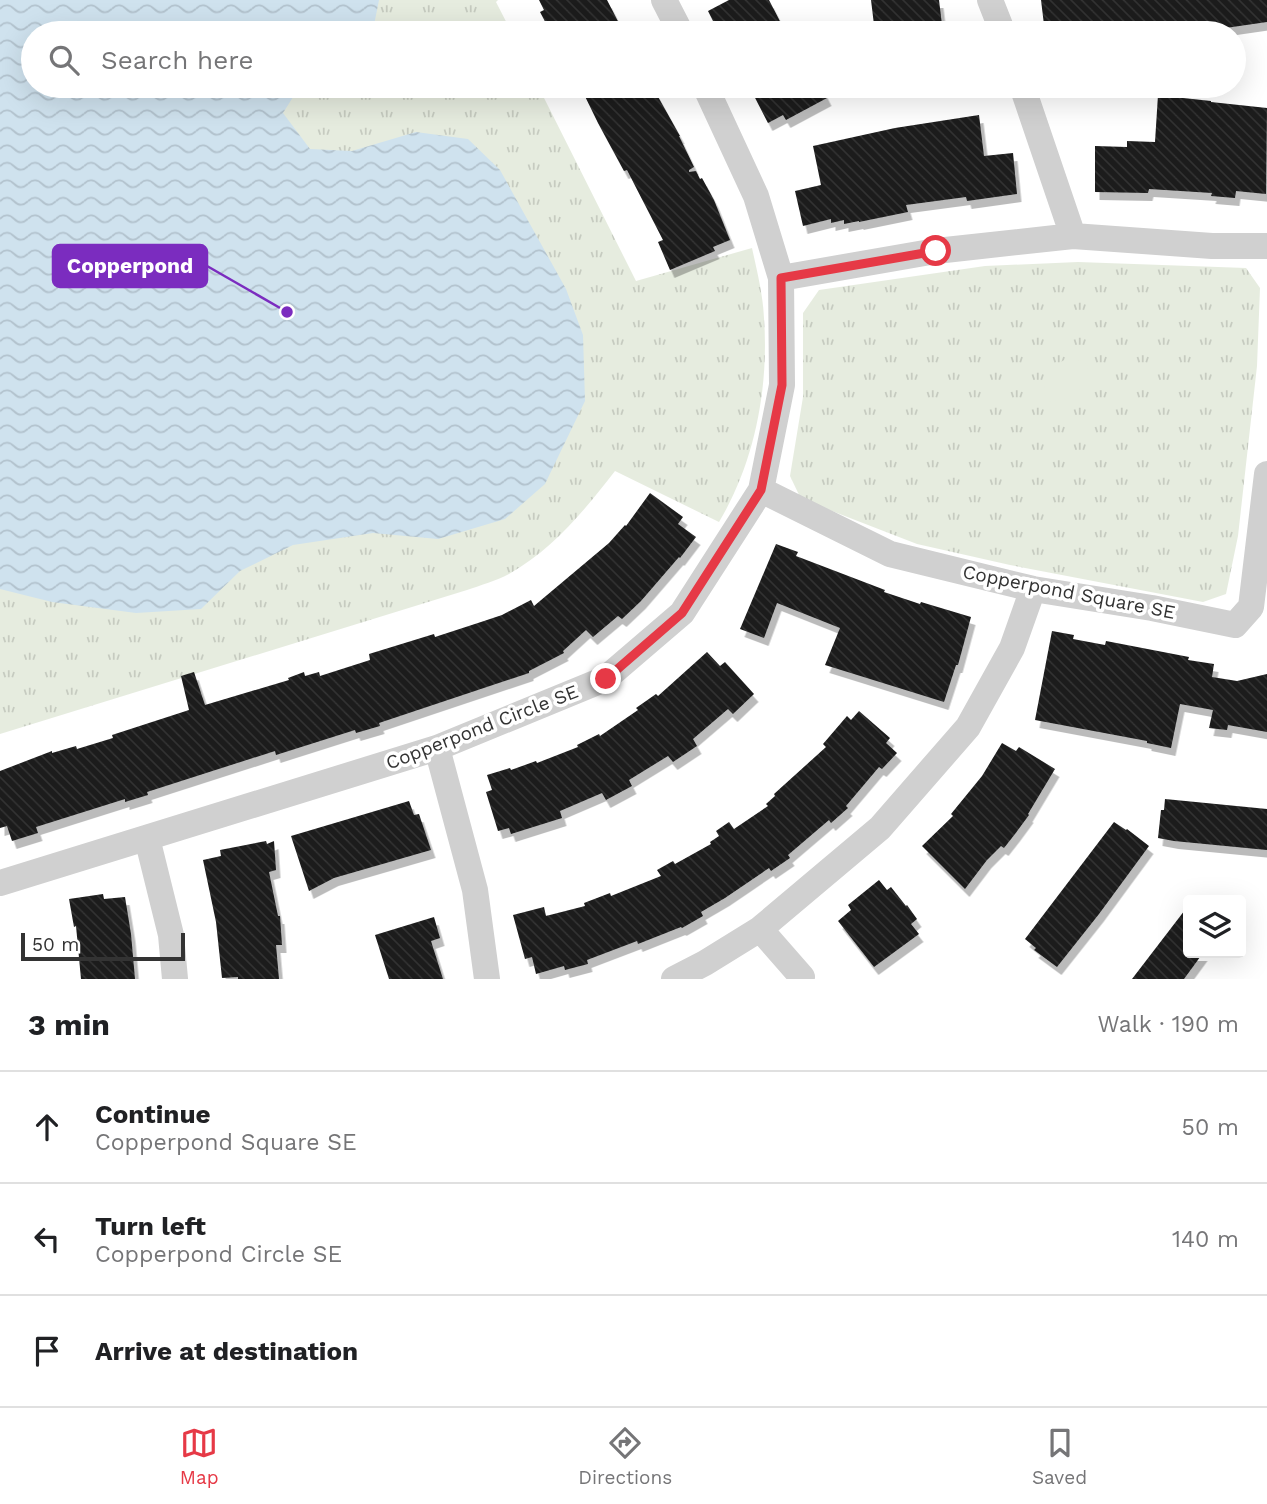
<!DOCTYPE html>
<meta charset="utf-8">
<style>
body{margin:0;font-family:"Work Sans",sans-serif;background:#f2f2f2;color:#202124}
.controls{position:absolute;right:21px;bottom:21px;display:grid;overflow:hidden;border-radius:7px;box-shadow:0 7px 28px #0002}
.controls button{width:63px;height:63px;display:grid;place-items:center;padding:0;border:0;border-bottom:2px solid #e0e0e0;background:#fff;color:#202124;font:35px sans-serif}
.scale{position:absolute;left:21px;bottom:18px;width:164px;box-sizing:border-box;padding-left:7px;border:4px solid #333;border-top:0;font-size:19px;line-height:24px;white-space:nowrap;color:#333;-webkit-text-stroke:5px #fff;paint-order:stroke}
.stop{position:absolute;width:21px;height:21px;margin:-16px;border:5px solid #e63946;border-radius:50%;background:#fff}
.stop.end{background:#e63946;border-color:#fff;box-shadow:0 2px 7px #0008}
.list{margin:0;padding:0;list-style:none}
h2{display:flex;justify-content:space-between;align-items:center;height:91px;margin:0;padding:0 28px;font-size:30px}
h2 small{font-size:23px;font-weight:400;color:#757577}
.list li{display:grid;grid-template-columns:46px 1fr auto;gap:21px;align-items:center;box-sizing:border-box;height:112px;padding:0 28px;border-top:2px solid #e0e0e0}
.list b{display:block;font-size:26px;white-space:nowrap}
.list p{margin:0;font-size:23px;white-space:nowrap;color:#757577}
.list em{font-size:23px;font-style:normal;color:#757577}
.icon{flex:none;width:38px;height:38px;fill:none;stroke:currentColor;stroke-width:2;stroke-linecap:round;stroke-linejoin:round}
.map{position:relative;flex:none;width:1267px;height:979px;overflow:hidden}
.search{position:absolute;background:#fff;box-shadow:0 7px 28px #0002;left:21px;right:21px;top:21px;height:77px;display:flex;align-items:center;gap:18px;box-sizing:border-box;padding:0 24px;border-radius:38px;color:#757577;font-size:26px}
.sheet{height:427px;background:#fff}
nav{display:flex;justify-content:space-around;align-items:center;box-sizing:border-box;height:98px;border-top:2px solid #e0e0e0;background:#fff;font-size:19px;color:#757577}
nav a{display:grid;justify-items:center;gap:4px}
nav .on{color:#e63946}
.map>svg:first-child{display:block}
.grass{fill:url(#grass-tufts)}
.garden{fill:#e6ecdf}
.water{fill:url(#water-waves)}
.building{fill:url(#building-back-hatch);filter:url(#shadow)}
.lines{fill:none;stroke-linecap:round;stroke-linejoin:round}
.minor{stroke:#d0d0d0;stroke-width:26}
.route{stroke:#e63946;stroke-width:9}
.labels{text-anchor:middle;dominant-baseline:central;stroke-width:7;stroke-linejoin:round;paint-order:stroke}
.street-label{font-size:19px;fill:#333;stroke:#fff}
.leader{fill:none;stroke:#7b2cbf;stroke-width:2.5}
.callout-dot{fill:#7b2cbf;stroke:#fff;stroke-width:2.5}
.callout{fill:#7b2cbf;stroke:#7b2cbf;stroke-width:2.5}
.callout-label{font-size:21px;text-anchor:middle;font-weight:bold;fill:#fff}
</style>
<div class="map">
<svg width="1267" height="979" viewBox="0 0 1267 979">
<defs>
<pattern id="grass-tufts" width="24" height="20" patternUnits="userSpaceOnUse" patternTransform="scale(1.75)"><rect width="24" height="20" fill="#e6ecdf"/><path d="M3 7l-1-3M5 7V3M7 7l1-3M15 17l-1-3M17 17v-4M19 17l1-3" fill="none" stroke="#c6cbc0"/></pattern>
<pattern id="water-waves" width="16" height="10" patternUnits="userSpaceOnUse" patternTransform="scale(1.75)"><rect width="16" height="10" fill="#cfe2ee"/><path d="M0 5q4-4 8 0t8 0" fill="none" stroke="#b2c2cd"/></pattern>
<pattern id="building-back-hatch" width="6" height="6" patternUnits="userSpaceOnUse" patternTransform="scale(1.75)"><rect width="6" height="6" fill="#1a1a1a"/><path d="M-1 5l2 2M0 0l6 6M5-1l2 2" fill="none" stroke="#333"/></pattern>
<filter id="shadow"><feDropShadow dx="4.5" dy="8" stdDeviation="0" flood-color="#0004"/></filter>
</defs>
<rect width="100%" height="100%" fill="#fff"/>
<path class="grass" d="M 0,0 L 498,0 L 496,2 L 512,33 L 33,33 L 33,86 L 538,86 L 636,281 L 752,248 C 757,271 763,295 764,318 C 769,387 755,462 719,522 L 615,471 C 584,511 553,549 509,574 C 496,581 481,585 467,590 L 0,734 Z
M 1078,262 L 1246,268 L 1260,288 L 1257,366 L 1238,536 L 1226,594 L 1203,602 L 1010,565 L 917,544 L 801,499 L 790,476 L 803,397 L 803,313 L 819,290 L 985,266 Z"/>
<path class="garden" d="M 1067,359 L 1076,359 L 1087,364 C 1094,388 1069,400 1049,402 C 1036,387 1051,364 1067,359 Z"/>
<path class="water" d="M 0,0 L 379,0 L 373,30 L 369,33 L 33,33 L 33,86 L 300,86 L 283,113 L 310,149 L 352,151 L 416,132 L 468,139 L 500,170 L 566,289 L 583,335 L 585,401 L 545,484 L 505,519 L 438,539 L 373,533 L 293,545 L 240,571 L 201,609 L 136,613 L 52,602 L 0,589 Z"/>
<path class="building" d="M 539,0 L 607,0 L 624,33 L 551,33 L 540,12 L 544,10 Z
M 729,0 L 769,0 L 786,33 L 719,33 L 708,11 Z
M 871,0 L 939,0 L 943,33 L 875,33 Z
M 1041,0 L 1267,0 L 1267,22 L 1191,33 L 1184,33 L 1183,25 L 1145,31 L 1145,33 L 1045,33 Z
M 580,86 L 652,86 L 680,136 L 679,136 L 694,167 L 689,170 L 689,172 L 696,171 L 700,179 L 702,178 L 714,200 L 730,240 L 713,247 L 715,251 L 670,270 L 658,242 L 663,240 L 627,170 L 624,171 L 598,123 Z
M 749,86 L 821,86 L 827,98 L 786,120 L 783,115 L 768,123 Z
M 1158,95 L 1183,97 L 1183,98 L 1211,101 L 1211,102 L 1267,108 L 1266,194 L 1236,191 L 1235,198 L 1211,196 L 1212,193 L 1149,189 L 1148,193 L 1095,192 L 1095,146 L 1127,147 L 1127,141 L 1155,142 Z
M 979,115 L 984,156 L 1013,153 L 1017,194 L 967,201 L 966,197 L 906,205 L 908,212 L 859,222 L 859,221 L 844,224 L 844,220 L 831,223 L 831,219 L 803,226 L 795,191 L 821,185 L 813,146 L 895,128 Z
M 650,493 L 683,517 L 678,524 L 696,537 L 680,558 L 679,557 L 641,601 L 622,619 L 618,616 L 593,637 L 586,630 L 563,651 L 564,653 L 529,671 L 529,673 L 379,723 L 380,726 L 356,733 L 355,730 L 276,755 L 275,751 L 147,792 L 148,795 L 125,802 L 125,799 L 36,827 L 38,833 L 12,841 L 7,826 L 0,828 L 0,771 L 52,751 L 52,753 L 76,746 L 77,749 L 113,738 L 112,735 L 189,710 L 181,676 L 194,672 L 205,705 L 289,680 L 288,678 L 304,672 L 305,676 L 319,672 L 320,676 L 370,660 L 369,654 L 434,634 L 435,637 L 481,622 L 502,615 L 531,600 L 534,606 L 609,543 L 625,525 L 626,526 Z
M 776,544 L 798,552 L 796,556 L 885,590 L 884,592 L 920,604 L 921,602 L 971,617 L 958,665 L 956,665 L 944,702 L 825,665 L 840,628 L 777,603 L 764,638 L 740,629 Z
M 1052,631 L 1074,635 L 1073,639 L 1105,645 L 1106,641 L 1189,657 L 1188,660 L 1214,664 L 1212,677 L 1237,681 L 1267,674 L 1267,732 L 1228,725 L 1227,730 L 1209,728 L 1213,710 L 1180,704 L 1171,748 L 1147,743 L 1147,741 L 1035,720 Z
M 707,652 L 720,666 L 725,662 L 754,694 L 733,714 L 728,709 L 693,739 L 697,746 L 673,762 L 668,756 L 629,780 L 632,786 L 606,800 L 602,793 L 560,811 L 562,818 L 511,834 L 509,828 L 498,831 L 486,792 L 492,790 L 487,775 L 510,768 L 511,770 L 536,761 L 537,763 L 578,747 L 577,745 L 599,734 L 600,736 L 638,710 L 636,708 L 656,694 L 658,696 Z
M 859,711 L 890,738 L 886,743 L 897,753 L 882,769 L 879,767 L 846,806 L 848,808 L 831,823 L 829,820 L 788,855 L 790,858 L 771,871 L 769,868 L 725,898 L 701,912 L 703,916 L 682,928 L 681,927 L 638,944 L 637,941 L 587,960 L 588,964 L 565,970 L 564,966 L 536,974 L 532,957 L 525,959 L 513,915 L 544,907 L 546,916 L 585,906 L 584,903 L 610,893 L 611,896 L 661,876 L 657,870 L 673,861 L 675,864 L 711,844 L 710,842 L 719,836 L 716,831 L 729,822 L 734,829 L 768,806 L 766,804 L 775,796 L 774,794 L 826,747 L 823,744 L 847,716 L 851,720 Z
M 1002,743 L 1016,751 L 1019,747 L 1055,769 L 1028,814 L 1029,815 L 1015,834 L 1004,848 L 1001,846 L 987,860 L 965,889 L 922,846 L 953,816 L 951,814 L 982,776 Z
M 1165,799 L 1267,809 L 1267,850 L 1174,841 L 1158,838 L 1161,810 L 1164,810 Z
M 409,801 L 414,815 L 419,814 L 431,850 L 334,878 L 309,891 L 291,836 Z
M 1114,822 L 1126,830 L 1127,829 L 1149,846 L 1099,914 L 1057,967 L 1034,950 L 1036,948 L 1025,939 Z
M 266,841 L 267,844 L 274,841 L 276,870 L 269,872 L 278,916 L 280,916 L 282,945 L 276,945 L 279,979 L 238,979 L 238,977 L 222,978 L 216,922 L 203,860 L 221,856 L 220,850 Z
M 879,880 L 887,890 L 891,887 L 906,906 L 907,905 L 917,919 L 911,924 L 919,934 L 874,967 L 838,921 L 851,910 L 848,905 Z
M 103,894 L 104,899 L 125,897 L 131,934 L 135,979 L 81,979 L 76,926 L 74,927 L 69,899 Z
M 1188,906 L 1188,953 L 1203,953 L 1184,979 L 1132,979 Z
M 434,917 L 440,938 L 431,941 L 443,979 L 389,979 L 375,935 Z"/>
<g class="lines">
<path class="minor" d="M 664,0 L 681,33
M 990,0 L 1003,33
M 1022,86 L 1073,236
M 781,278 L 936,251 L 1073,236 L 1212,246 L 1267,246
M 761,490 L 890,554 L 1033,589 L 1152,608 L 1235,625 L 1251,607 L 1267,474
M 437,748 L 475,890 L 487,979
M 147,838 L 171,935 L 175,979
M 0,883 L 437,748 L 605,679 L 682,613 L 761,490 L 782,385 L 781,278 L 756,196 L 705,86
M 760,929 L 802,977
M 674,979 L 705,963 L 760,929 L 880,828 L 968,727 L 1012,648 L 1033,589"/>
</g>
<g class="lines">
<path class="route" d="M 606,679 L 682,613 L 761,490 L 782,385 L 781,278 L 936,251"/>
</g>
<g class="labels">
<g class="street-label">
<text transform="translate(1069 592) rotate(11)">Copperpond Square SE</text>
<text transform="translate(482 727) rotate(-21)">Copperpond Circle SE</text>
</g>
</g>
<path class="leader" d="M287 312L207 266"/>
<circle class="callout-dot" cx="287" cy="312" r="7"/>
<rect class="callout" x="53" y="245" width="154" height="42" rx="7"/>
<g class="callout-label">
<text x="130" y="273">Copperpond</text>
</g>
</svg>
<div class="controls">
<button><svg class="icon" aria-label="layers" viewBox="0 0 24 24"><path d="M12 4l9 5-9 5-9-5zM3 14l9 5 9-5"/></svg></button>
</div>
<div class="scale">50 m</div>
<div class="stop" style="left:936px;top:251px"></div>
<div class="stop end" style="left:606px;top:679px"></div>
<div class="search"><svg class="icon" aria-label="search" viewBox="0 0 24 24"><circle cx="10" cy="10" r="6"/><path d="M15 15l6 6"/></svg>Search here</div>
</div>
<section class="sheet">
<h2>3 min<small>Walk · 190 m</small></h2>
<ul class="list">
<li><svg class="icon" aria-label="ahead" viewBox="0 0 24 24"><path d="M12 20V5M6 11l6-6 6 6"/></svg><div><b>Continue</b><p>Copperpond Square SE</p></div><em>50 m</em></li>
<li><svg class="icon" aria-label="left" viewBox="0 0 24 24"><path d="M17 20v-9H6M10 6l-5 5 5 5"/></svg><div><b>Turn left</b><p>Copperpond Circle SE</p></div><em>140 m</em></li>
<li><svg class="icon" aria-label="arrive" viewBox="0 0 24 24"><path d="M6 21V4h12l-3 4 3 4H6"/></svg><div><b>Arrive at destination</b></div></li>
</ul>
</section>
<nav>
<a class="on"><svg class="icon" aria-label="map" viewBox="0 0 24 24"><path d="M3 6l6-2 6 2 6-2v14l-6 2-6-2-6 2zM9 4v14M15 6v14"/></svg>Map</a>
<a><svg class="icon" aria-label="directions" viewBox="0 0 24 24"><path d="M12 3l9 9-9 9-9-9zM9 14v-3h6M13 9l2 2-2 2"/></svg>Directions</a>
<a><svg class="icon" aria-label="saved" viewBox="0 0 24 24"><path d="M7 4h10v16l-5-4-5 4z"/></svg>Saved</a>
</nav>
